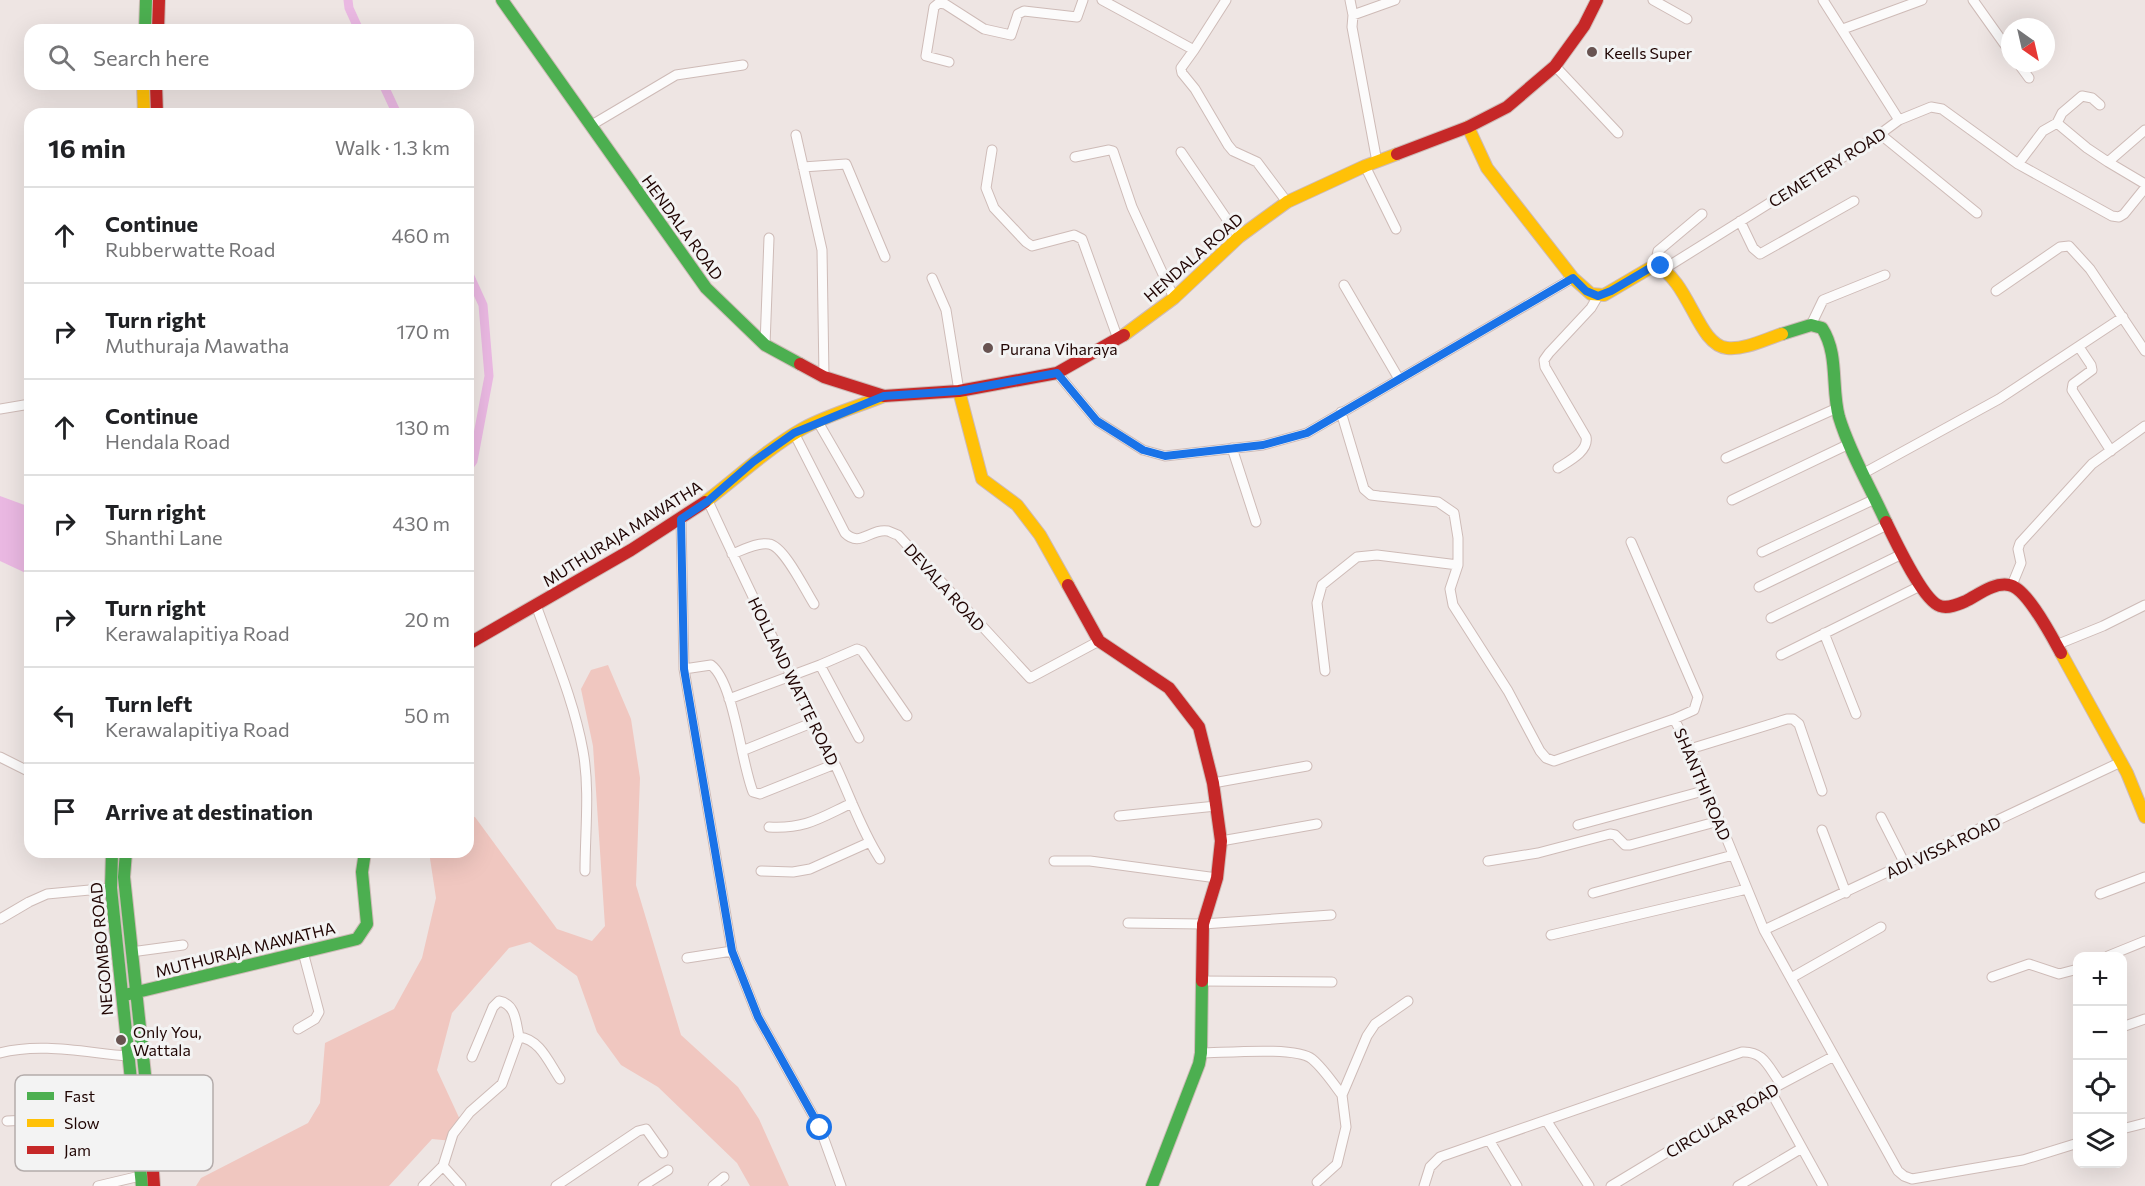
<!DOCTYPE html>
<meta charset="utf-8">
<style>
body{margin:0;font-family:Commissioner,sans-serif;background:#f2f2f2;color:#202124}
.controls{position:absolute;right:18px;bottom:18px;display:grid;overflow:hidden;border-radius:12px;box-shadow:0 6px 24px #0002}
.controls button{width:54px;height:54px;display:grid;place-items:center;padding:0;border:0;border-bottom:2px solid #e0e0e0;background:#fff;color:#202124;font:30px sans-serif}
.compass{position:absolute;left:2001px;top:18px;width:54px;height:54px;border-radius:50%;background:#fff;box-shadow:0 6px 24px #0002;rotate:146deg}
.stop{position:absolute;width:18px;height:18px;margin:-14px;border:4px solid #1a73e8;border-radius:50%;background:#fff}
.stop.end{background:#1a73e8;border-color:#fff;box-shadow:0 2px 6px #0008}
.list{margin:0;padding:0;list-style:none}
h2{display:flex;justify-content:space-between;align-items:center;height:78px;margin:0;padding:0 24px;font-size:26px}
h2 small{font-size:20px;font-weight:400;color:#757577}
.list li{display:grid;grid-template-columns:39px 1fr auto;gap:18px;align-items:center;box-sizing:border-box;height:96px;padding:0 24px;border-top:2px solid #e0e0e0}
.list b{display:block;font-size:22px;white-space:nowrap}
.list p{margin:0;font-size:20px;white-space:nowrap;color:#757577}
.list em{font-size:20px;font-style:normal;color:#757577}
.icon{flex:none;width:33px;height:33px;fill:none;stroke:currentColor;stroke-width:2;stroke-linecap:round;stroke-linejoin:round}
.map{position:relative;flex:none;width:2145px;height:1186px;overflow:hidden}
.search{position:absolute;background:#fff;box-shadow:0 6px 24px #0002;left:24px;top:24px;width:450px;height:66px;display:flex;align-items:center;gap:15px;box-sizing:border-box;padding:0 21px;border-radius:18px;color:#757577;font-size:22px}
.panel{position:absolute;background:#fff;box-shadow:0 6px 24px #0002;left:24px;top:108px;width:450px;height:750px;border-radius:18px}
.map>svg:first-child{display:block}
.green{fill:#f0c7c0}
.water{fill:#eab8e2}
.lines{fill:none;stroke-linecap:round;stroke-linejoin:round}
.canal{stroke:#eab8e2;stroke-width:9}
.street-casing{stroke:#cebbb7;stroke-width:11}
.fast-casing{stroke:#cebbb7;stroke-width:14}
.slow-casing{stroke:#cebbb7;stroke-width:14}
.jam-casing{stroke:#cebbb7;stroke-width:14}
.street{stroke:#fcfbfb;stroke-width:9}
.fast{stroke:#4caf50;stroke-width:12}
.slow{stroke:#ffc107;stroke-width:12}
.jam{stroke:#c62828;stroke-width:12}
.route{stroke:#1a73e8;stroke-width:8}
.poi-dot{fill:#685351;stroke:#f3f3f3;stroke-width:2}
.labels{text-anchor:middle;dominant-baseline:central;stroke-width:6;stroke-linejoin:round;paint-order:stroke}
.poi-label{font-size:16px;fill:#200503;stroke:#f3f3f3;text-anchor:start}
.street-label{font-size:16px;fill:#200503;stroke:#f3f3f3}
.key{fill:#f3f3f3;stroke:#b4acab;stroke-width:1.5}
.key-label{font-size:16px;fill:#200503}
</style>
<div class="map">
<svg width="2145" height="1186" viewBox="0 0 2145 1186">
<rect width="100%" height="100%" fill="#eee5e3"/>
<path class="green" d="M 608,665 L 631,719 L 640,778 L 636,885 L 681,1035 L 738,1087 L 759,1119 L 789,1186 L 750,1186 L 737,1163 L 658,1087 L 621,1065 L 597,1032 L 577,976 L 530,942 L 509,948 L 452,1013 L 437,1070 L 462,1124 L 453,1141 L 432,1139 L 389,1186 L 196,1186 L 201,1178 L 308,1123 L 320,1103 L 325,1043 L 394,1009 L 422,958 L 436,898 L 429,852 L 468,852 L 468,816 L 475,817 L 557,929 L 592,941 L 605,926 L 593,746 L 581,689 L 591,670 Z"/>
<path class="water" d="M 0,496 L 30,507 L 30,575 L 0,561 Z"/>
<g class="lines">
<path class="canal" d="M 348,0 L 349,8 L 359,30
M 383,84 L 397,114
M 468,272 L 483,305 L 489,376 L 473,461 L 468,468"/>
<defs>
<path id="street" d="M 1102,0 L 1194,50 L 1181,68 L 1182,73 L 1195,89 L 1228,145 L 1233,151 L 1257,162 L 1287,202
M 1350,0 L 1353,15 L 1352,27 L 1377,162
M 1653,0 L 1687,19
M 1973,0 L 2010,52
M 1353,15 L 1395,0
M 1843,29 L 1922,0
M 1194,50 L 1226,0
M 949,62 L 926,56 L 934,7 L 939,3 L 945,4 L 984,29 L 1011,35 L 1018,14 L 1024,11 L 1077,17 L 1083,0
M 2018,63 L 2029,78
M 1555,66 L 1618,133
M 1899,120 L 1931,107 L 1942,109 L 2018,164 L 2112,216 L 2119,217 L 2124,214 L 2145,188
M 2057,123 L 2062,113 L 2082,96 L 2092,98 L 2100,105
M 590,126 L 676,75 L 743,65
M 2145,130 L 2108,162 L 2145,184
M 1880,134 L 1977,213
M 796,135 L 822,250 L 824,377
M 992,150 L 986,188 L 994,208 L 1026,242 L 1032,246 L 1074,235 L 1082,239 L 1118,339
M 1181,152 L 1239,237
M 1075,157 L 1109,150 L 1113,151 L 1132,207 L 1174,298
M 2018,164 L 2043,131 L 2057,123 L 2087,148 L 2108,162
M 1365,166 L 1396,229
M 803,167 L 846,164 L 885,257
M 1740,221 L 1753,248 L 1760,254 L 1854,201
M 1655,265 L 1658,251 L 1702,214
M 1664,269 L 1880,134 L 1899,120 L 1823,0
M 932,278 L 946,310 L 959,391
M 1344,285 L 1399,379
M 1996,291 L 2060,247 L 2069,246 L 2090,269 L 2145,351
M 1811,325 L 1823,300 L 1885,275
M 765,345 L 769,238
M 2079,347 L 2091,365 L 2092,370 L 2073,384 L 2072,390 L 2111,451
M 1057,373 L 1097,421 L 1143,450 L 1165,456 L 1263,445 L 1307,433 L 1573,278
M 0,409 L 30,404
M 1341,412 L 1364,489 L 1371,495 L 1379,496 L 1438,502 L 1454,513 L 1458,538 L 1458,565 L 1450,589 L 1453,605 L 1508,691 L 1540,751 L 1546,758 L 1554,761 L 1674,719 L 1690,749 L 1764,930 L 1898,1171 L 1904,1176 L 1912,1179 L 2023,1160 L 2078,1143
M 818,422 L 859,493
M 794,433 L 845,533 C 860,548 870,528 888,531 C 891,532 894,534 898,535 L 1030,678 L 1099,641
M 1232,448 L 1256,522
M 1726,458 L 1837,408
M 1558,468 C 1569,461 1589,451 1586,437 L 1545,367 L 1544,360 L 1549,353 L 1591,308 L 1598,296
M 1864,473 L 1999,399 L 2123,317
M 1732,500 L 1849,444
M 708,501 C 748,588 790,674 833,760 C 849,793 860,828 880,859
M 681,519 L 684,669 L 732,951 L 758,1017 L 820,1128 L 841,1186
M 1631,542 L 1698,697 L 1694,710 L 1674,719
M 1762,552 L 1875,499
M 732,554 C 743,550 757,542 769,544 C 784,546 805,590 814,604
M 2012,585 L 2021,563 L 2018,549 L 2020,543 L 2092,464 L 2145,426
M 1759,587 L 1887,525
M 536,605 C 553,653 574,701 583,751 C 590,790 585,832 585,871
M 1771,618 L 1902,554
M 1824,633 L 1856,714
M 2056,645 L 2103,626 L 2145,605
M 1781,655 L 1920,586
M 820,665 L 859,738
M 684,669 L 711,665 C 734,682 741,763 753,792 L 760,794 L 835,764
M 1325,671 L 1317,603 L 1322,585 L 1357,557 L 1377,555 L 1458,565
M 729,699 L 820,665 L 857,649 L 862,651 L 907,716
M 1690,749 L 1787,719 L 1793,719 L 1799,724 L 1822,791
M 742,751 L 814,722
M 0,757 L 30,772
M 1213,783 L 1307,766
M 1119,816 L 1216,806
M 1881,817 L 1905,864
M 1578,825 L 1707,790
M 769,827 C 806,829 820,818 852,803
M 1822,830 L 1846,893
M 1221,841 L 1317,824
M 1054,861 L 1090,861 L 1217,878
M 1488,861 L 1538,853 L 1610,834 L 1615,835 L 1625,845 L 1630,845 L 1719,821
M 761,871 L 793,872 L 810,869 L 870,842
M 1593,893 L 1733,855
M 2100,894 L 2145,877
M 0,919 L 29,902 L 47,894 L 111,888
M 1128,923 L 1203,924 L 1331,915
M 1764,930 L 2121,762
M 1551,935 L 1747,889
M 131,952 L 183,945
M 2108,956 L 2145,941
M 687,958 L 732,951
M 1992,977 L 2029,964 L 2059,974 L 2078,969
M 1791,978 L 1881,927
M 1201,981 L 1332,982
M 2122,1027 L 2145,1019
M 298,1029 L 315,1019 L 319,1012 L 303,952
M 0,1053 C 41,1042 87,1053 128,1056
M 1201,1053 C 1223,1053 1296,1046 1312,1059 C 1323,1068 1333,1083 1342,1095
M 472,1057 L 493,1007 L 499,1001 C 516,1004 516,1023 519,1037
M 1770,1090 L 1802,1148
M 1546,1120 L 1589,1186
M 7,1121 L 134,1115
M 2122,1129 L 2145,1123
M 1489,1140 L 1517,1186
M 57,1147 L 137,1140
M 443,1166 L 461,1186
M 1317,1182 L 1337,1164 L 1346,1127 L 1342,1095 L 1367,1036 L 1375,1024 L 1408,1001
M 98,1186 L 140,1176
M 423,1186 L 443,1166 L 453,1134 L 470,1112 L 502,1084 L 519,1037 C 540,1039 549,1063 560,1079
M 556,1186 L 638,1131 L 646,1129 L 663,1153
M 643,1186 L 668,1170
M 713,1186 L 724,1177
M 1424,1186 L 1430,1167 L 1440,1157 L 1742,1052 C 1764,1051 1768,1067 1781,1084
M 1611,1186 L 1770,1090 L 1834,1056
M 1738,1186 L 1802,1148 L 1823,1186"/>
<path id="fast" d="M 502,0 L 706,288 L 765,345 L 800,364
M 145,30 L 146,0
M 1782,334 L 1811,325 L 1822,328 C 1839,354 1831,388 1839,417 C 1850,453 1871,489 1886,522
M 112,852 L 111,888 L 142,1186
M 126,852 L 124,877 L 148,1103
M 129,994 L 357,939 L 367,924 L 362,872 L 365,852
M 1152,1186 L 1199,1064 L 1201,1053 L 1202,981"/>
<path id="slow" d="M 143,84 L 144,114
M 1468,127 L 1487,168 L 1573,278 L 1591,294 L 1604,295 L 1655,265 C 1690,280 1697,345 1727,348 C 1745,350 1766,339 1782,334
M 1124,335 L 1174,298 L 1239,237 L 1287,202 L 1365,166 L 1397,154
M 959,391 L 982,479 L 1017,505 L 1040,535 L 1068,585
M 705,502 C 737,478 767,449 802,429 C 827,415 857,407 884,396
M 2061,653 L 2127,773 L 2145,817"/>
<path id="jam" d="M 158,30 L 159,0
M 156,84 L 157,114
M 1397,154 L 1468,127 L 1507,107 L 1555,66 L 1584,26 L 1597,0
M 800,364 L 824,377 L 884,396 L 959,391 L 1057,373 L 1124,335
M 1886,522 C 1895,540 1923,601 1940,606 C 1948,609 1959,604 1966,601 C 1978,595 1994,582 2009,585 C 2027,588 2052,637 2061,653
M 1068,585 L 1099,641 L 1169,688 L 1199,727 L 1213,783 L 1221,841 L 1217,878 L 1203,924 L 1202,981
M 468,644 L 631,550 L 705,502
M 148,1103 L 154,1186"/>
</defs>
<use href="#street" class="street-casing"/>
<use href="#fast" class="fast-casing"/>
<use href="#slow" class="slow-casing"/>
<use href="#jam" class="jam-casing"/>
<use href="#street" class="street"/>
<use href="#fast" class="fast"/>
<use href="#slow" class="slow"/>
<use href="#jam" class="jam"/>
</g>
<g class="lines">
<path class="route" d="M 820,1128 L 758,1017 L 732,951 L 684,669 L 681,519 L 708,501 L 753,462 L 794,433 L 884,396 L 959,391 L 1057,373 L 1097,421 L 1143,450 L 1165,456 L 1263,445 L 1307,433 L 1573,278 L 1586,291 L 1598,296 L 1611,291 L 1655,265 L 1661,266"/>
</g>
<g class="poi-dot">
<circle cx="1592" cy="52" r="6"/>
<circle cx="988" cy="348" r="6"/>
<circle cx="121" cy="1040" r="6"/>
</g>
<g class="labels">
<g class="poi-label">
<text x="1604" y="52">Keells Super</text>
<text x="1000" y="348">Purana Viharaya</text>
<text x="133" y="1031">Only You,<tspan x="133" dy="18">Wattala</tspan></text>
</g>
<g class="street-label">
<text transform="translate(1827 167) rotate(-32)">CEMETERY ROAD</text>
<text transform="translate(683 227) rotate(54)">HENDALA ROAD</text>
<text transform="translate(1193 257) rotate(-41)">HENDALA ROAD</text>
<text transform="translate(622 533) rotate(-32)">MUTHURAJA MAWATHA</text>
<text transform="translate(945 587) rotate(48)">DEVALA ROAD</text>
<text transform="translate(794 681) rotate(64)">HOLLAND WATTE ROAD</text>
<text transform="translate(1703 784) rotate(67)">SHANTHI ROAD</text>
<text transform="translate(1943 847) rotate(-25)">ADI VISSA ROAD</text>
<text transform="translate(101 949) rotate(-95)">NEGOMBO ROAD</text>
<text transform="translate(245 949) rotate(-14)">MUTHURAJA MAWATHA</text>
<text transform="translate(1722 1120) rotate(-31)">CIRCULAR ROAD</text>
</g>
</g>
<rect x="15" y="1075" width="198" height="96" rx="9" class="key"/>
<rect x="27" y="1092" width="27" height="8" fill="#4caf50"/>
<rect x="27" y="1119" width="27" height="8" fill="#ffc107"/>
<rect x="27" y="1146" width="27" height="8" fill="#c62828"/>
<g class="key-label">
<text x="64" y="1102">Fast</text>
<text x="64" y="1129">Slow</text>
<text x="64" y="1156">Jam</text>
</g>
</svg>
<div class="controls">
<button>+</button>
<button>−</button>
<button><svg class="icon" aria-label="locate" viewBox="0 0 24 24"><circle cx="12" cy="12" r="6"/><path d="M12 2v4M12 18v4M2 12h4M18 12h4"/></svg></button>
<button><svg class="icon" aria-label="layers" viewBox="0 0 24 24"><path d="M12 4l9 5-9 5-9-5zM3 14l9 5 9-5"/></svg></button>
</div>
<svg class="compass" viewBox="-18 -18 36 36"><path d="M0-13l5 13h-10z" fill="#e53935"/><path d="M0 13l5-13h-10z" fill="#757577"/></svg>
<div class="stop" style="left:820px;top:1128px"></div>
<div class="stop end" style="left:1661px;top:266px"></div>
<div class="search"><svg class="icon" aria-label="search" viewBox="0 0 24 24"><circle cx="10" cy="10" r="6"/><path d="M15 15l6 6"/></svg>Search here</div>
<section class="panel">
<h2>16 min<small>Walk · 1.3 km</small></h2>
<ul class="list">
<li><svg class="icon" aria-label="ahead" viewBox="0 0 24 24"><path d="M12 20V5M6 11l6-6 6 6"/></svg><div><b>Continue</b><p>Rubberwatte Road</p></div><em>460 m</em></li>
<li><svg class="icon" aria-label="right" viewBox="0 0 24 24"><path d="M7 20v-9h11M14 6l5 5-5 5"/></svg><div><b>Turn right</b><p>Muthuraja Mawatha</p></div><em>170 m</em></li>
<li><svg class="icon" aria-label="ahead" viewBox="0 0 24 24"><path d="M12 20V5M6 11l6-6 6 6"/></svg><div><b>Continue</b><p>Hendala Road</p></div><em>130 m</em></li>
<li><svg class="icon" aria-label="right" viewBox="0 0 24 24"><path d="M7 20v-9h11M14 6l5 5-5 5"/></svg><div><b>Turn right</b><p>Shanthi Lane</p></div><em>430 m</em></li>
<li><svg class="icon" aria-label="right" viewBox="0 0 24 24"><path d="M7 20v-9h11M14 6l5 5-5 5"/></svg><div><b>Turn right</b><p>Kerawalapitiya Road</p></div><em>20 m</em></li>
<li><svg class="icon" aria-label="left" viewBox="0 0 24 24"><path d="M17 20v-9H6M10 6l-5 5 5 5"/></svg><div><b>Turn left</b><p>Kerawalapitiya Road</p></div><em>50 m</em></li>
<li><svg class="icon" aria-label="arrive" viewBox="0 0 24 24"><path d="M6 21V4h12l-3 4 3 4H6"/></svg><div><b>Arrive at destination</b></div></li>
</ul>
</section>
</div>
